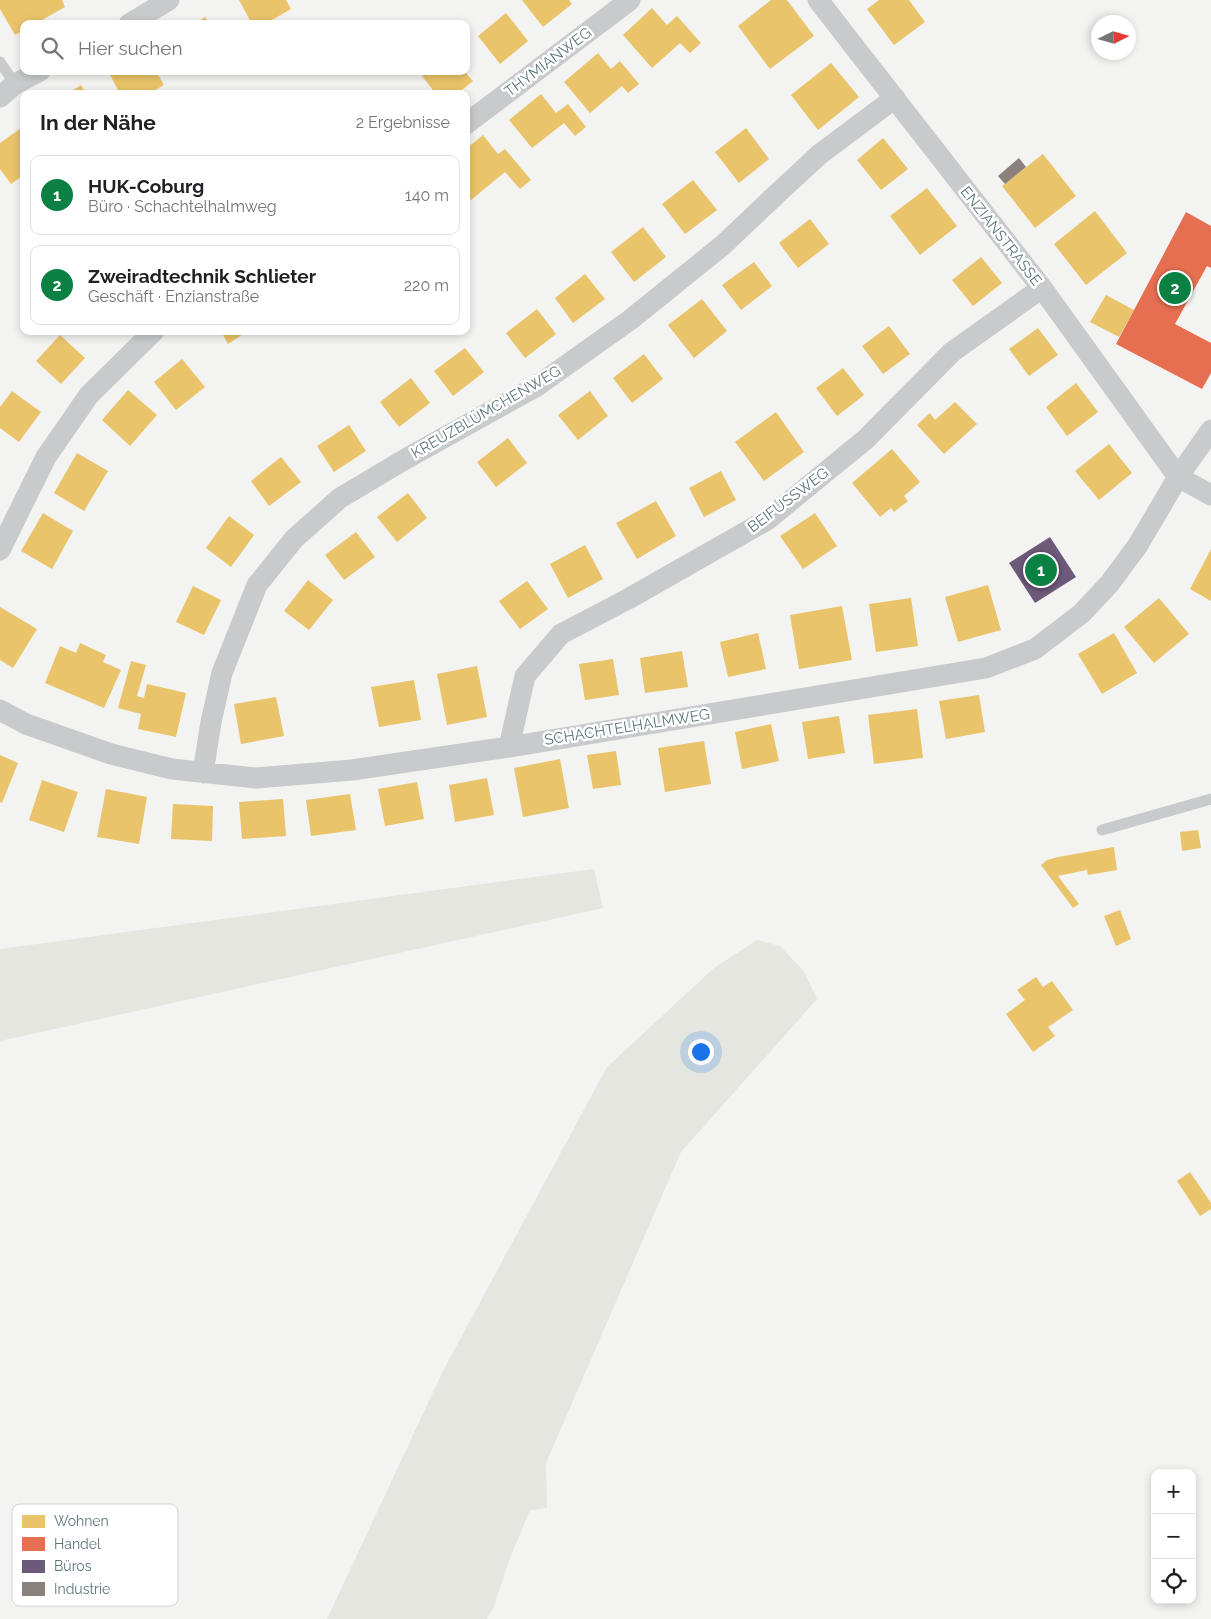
<!DOCTYPE html>
<html lang="de">
<meta charset="utf-8">
<style>
body{margin:0;font-family:Raleway,sans-serif;background:#f6f6f6;color:#202124}
.controls{position:absolute;right:15px;bottom:15px;display:grid;overflow:hidden;border-radius:10px;box-shadow:0 2px 8px #0003}
.controls button{width:45px;height:45px;display:grid;place-items:center;padding:0;border:0;border-bottom:1px solid #e0e0e0;background:#fff;color:#202124;font:25px sans-serif}
.compass{position:absolute;left:1091px;top:15px;width:45px;height:45px;border-radius:50%;background:#fff;box-shadow:0 2px 8px #0003;rotate:85deg}
.you{position:absolute;left:700px;top:1051px;width:18px;height:18px;margin:-12px;border:4px solid #fff;border-radius:50%;background:#1a73e8;box-shadow:0 0 0 8px #1a73e833}
.badge{display:grid;place-items:center;width:32px;height:32px;border-radius:50%;background:#0b8043;color:#fff;font-size:16px;font-weight:700}
.pin{position:absolute;translate:-50% -50%;border:2px solid #fff;box-shadow:0 1px 5px #0006}
.list{margin:0;padding:0;list-style:none}
h2{display:flex;justify-content:space-between;align-items:center;height:65px;margin:0;padding:0 20px;font-size:21px}
h2 small{font-size:16px;font-weight:400;color:#757577}
.list li{display:grid;grid-template-columns:32px 1fr auto;gap:15px;align-items:center;box-sizing:border-box;height:80px;margin:0 10px 10px;padding:0 10px;border:1px solid #e0e0e0;border-radius:10px}
.list b{display:block;font-size:19px;white-space:nowrap}
.list p{margin:0;font-size:16px;white-space:nowrap;color:#757577}
.list em{font-size:16px;font-style:normal;color:#757577}
.icon{flex:none;width:28px;height:28px;fill:none;stroke:currentColor;stroke-width:2;stroke-linecap:round;stroke-linejoin:round}
.map{position:relative;flex:none;width:1211px;height:1619px;overflow:hidden}
.search{position:absolute;background:#fff;box-shadow:0 2px 8px #0003;left:20px;top:20px;width:450px;height:55px;display:flex;align-items:center;gap:12px;box-sizing:border-box;padding:0 18px;border-radius:10px;color:#757577;font-size:19px}
.panel{position:absolute;background:#fff;box-shadow:0 2px 8px #0003;left:20px;top:90px;width:450px;height:245px;border-radius:10px}
.map>svg:first-child{display:block}
.green{fill:#e4e6df}
.homes{fill:#e9c46a}
.shops{fill:#e76f51}
.offices{fill:#6d597a}
.industry{fill:#8a817c}
.lines{fill:none;stroke-linecap:round;stroke-linejoin:round}
.lane{stroke:#c8cacb;stroke-width:11}
.street{stroke:#c8cacb;stroke-width:21}
.labels{text-anchor:middle;dominant-baseline:central;stroke-width:5;stroke-linejoin:round;paint-order:stroke}
.street-label{font-size:15px;fill:#5d767d;stroke:#fff}
.key{fill:#fff;stroke:#ced6d8;stroke-width:1}
.key-label{font-size:14px;fill:#5d767d}
</style>
<div class="map">
<svg width="1211" height="1619" viewBox="0 0 1211 1619">
<rect width="100%" height="100%" fill="#f3f3f1"/>
<path class="green" d="M 594,869 L 603,908 L 0,1041 L 0,949 Z
M 757,940 L 780,946 L 803,970 L 817,999 L 681,1152 L 546,1463 L 547,1508 L 530,1510 L 510,1558 L 494,1606 L 487,1619 L 327,1619 L 443,1371 L 607,1067 L 714,968 Z"/>
<path class="homes" d="M 0,0 L 62,0 L 65,7 L 35,24 L 24,24 L 24,30 L 15,35 L 0,9 Z
M 239,0 L 286,0 L 291,9 L 265,24 L 252,24 Z
M 522,0 L 569,0 L 572,4 L 543,27 Z
M 771,0 L 787,0 L 814,36 L 770,69 L 738,26 Z
M 879,0 L 909,0 L 925,22 L 894,45 L 867,9 Z
M 652,8 L 667,25 L 677,16 L 701,43 L 690,53 L 680,43 L 652,68 L 623,35 Z
M 506,13 L 528,41 L 500,64 L 478,36 Z
M 205,17 L 209,24 L 195,24 Z
M 598,53 L 611,69 L 620,61 L 639,84 L 628,93 L 622,86 L 590,113 L 564,82 Z
M 831,63 L 859,97 L 818,130 L 791,95 Z
M 108,71 L 156,71 L 164,85 L 148,94 L 120,94 Z
M 428,71 L 464,71 L 473,81 L 457,94 L 436,94 L 422,76 Z
M 81,85 L 86,94 L 67,94 Z
M 541,94 L 556,113 L 568,104 L 586,127 L 575,136 L 564,123 L 532,148 L 509,120 Z
M 21,128 L 24,133 L 24,175 L 11,184 L 0,169 L 0,143 Z
M 746,128 L 769,159 L 739,183 L 715,152 Z
M 483,135 L 498,154 L 505,149 L 531,180 L 520,189 L 505,172 L 471,200 L 466,194 L 466,149 Z
M 883,138 L 908,169 L 881,190 L 857,160 Z
M 1043,154 L 1076,196 L 1035,228 L 1002,186 Z
M 693,180 L 717,210 L 685,234 L 662,204 Z
M 927,188 L 957,226 L 920,255 L 890,216 Z
M 1095,211 L 1127,253 L 1086,285 L 1054,244 Z
M 810,219 L 829,244 L 798,268 L 779,243 Z
M 643,227 L 666,257 L 634,282 L 611,252 Z
M 981,257 L 1002,283 L 973,306 L 952,280 Z
M 754,262 L 772,286 L 741,310 L 722,285 Z
M 585,274 L 605,299 L 573,323 L 555,298 Z
M 1106,295 L 1134,310 L 1119,337 L 1090,322 Z
M 702,299 L 727,331 L 694,358 L 668,325 Z
M 537,309 L 556,334 L 525,358 L 506,333 Z
M 889,326 L 910,354 L 883,374 L 862,346 Z
M 1038,328 L 1058,355 L 1029,376 L 1009,349 Z
M 221,331 L 248,331 L 228,344 Z
M 60,335 L 85,358 L 61,384 L 36,361 Z
M 465,348 L 484,372 L 453,396 L 434,371 Z
M 644,354 L 663,379 L 632,403 L 613,378 Z
M 182,359 L 205,387 L 176,410 L 154,382 Z
M 843,368 L 864,395 L 837,416 L 816,388 Z
M 411,378 L 430,403 L 399,427 L 380,402 Z
M 1076,383 L 1098,412 L 1067,436 L 1046,407 Z
M 128,390 L 157,415 L 130,446 L 102,420 Z
M 12,391 L 41,412 L 19,442 L 0,428 L 0,407 Z
M 590,391 L 608,416 L 578,440 L 558,415 Z
M 955,402 L 977,424 L 944,454 L 917,425 L 930,413 L 935,420 Z
M 776,412 L 804,452 L 764,481 L 735,442 Z
M 349,425 L 366,451 L 334,472 L 317,446 Z
M 508,438 L 527,463 L 496,487 L 477,462 Z
M 1109,444 L 1132,473 L 1099,500 L 1075,471 Z
M 892,449 L 920,482 L 904,496 L 908,501 L 894,512 L 891,508 L 880,517 L 852,483 Z
M 77,453 L 108,471 L 84,511 L 54,493 Z
M 281,457 L 301,482 L 269,506 L 251,481 Z
M 721,471 L 736,500 L 704,517 L 689,488 Z
M 408,493 L 427,518 L 397,542 L 377,517 Z
M 656,501 L 676,536 L 637,559 L 616,523 Z
M 43,513 L 73,531 L 52,569 L 21,551 Z
M 815,513 L 837,546 L 803,569 L 780,536 Z
M 229,516 L 254,535 L 231,567 L 206,548 Z
M 356,532 L 375,557 L 344,580 L 325,555 Z
M 585,545 L 603,579 L 568,598 L 550,564 Z
M 1211,549 L 1211,601 L 1190,589 Z
M 308,580 L 333,600 L 309,630 L 284,611 Z
M 527,581 L 548,609 L 520,629 L 499,601 Z
M 988,585 L 1001,630 L 958,642 L 945,597 Z
M 193,586 L 221,600 L 204,635 L 176,622 Z
M 911,598 L 918,646 L 876,652 L 869,604 Z
M 1159,598 L 1189,634 L 1154,663 L 1124,627 Z
M 842,606 L 852,660 L 799,669 L 790,615 Z
M 0,607 L 37,629 L 13,668 L 0,660 Z
M 758,633 L 766,669 L 728,677 L 720,642 Z
M 1114,633 L 1137,673 L 1102,694 L 1078,654 Z
M 80,643 L 106,655 L 103,662 L 121,670 L 104,708 L 45,683 L 60,646 L 76,653 Z
M 682,651 L 688,687 L 645,693 L 640,658 Z
M 613,659 L 619,695 L 585,700 L 579,664 Z
M 131,661 L 146,665 L 137,696 L 144,698 L 147,684 L 186,693 L 176,737 L 138,729 L 141,714 L 118,708 Z
M 477,666 L 487,717 L 447,725 L 437,674 Z
M 414,680 L 421,720 L 379,727 L 371,687 Z
M 979,695 L 985,732 L 946,739 L 939,701 Z
M 276,697 L 284,736 L 241,744 L 234,704 Z
M 917,709 L 923,758 L 874,764 L 868,715 Z
M 839,716 L 845,753 L 808,759 L 802,722 Z
M 771,724 L 779,761 L 742,769 L 735,732 Z
M 704,741 L 711,784 L 665,792 L 658,748 Z
M 616,751 L 621,785 L 593,789 L 587,755 Z
M 0,755 L 18,763 L 2,803 L 0,802 Z
M 560,759 L 569,808 L 523,817 L 514,768 Z
M 487,778 L 494,815 L 455,822 L 449,785 Z
M 42,780 L 78,792 L 64,832 L 29,820 Z
M 417,782 L 424,819 L 385,826 L 378,789 Z
M 106,789 L 147,797 L 139,844 L 97,837 Z
M 350,794 L 356,830 L 311,836 L 306,800 Z
M 283,799 L 286,836 L 242,839 L 239,802 Z
M 173,804 L 213,806 L 212,841 L 171,839 Z
M 1198,830 L 1201,848 L 1182,851 L 1180,832 Z
M 1114,847 L 1117,870 L 1088,875 L 1087,870 L 1058,876 L 1079,904 L 1073,908 L 1041,865 L 1047,860 L 1058,857 Z
M 1120,910 L 1131,939 L 1116,946 L 1104,916 Z
M 1036,977 L 1043,987 L 1052,981 L 1073,1010 L 1048,1027 L 1055,1036 L 1033,1052 L 1006,1014 L 1025,1000 L 1017,990 Z
M 1190,1172 L 1211,1203 L 1211,1209 L 1200,1216 L 1177,1181 Z"/>
<path class="shops" d="M 1186,212 L 1211,226 L 1211,268 L 1207,266 L 1175,324 L 1211,343 L 1211,373 L 1202,389 L 1116,344 Z"/>
<path class="offices" d="M 1050,537 L 1076,577 L 1035,603 L 1009,563 Z"/>
<path class="industry" d="M 1019,158 L 1026,167 L 1005,184 L 998,176 Z"/>
<g class="lines">
<path class="lane" d="M 0,62 L 15,84
M 1102,830 L 1211,799"/>
<path class="street" d="M 818,0 L 1042,288 L 1178,477 L 1211,495
M 129,24 L 169,0
M 0,97 L 15,84 L 40,71
M 466,124 L 630,0
M 0,550 L 46,457 L 89,395 L 154,331
M 0,710 L 26,724 L 111,754 L 172,769 L 256,778 L 352,770 L 509,747 L 986,668 L 1035,649 L 1082,613 L 1110,583 L 1138,545 L 1178,477 L 1211,430
M 509,747 L 525,676 L 561,634 L 628,599 L 767,520 L 866,439 L 952,352 L 1042,288
M 203,773 L 211,722 L 222,673 L 257,585 L 294,539 L 340,498 L 409,457 L 537,386 L 630,320 L 723,245 L 780,191 L 820,154 L 895,98"/>
</g>
<g class="labels">
<g class="street-label">
<text transform="translate(548 62) rotate(-37)">THYMIANWEG</text>
<text transform="translate(1001 236) rotate(52)">ENZIANSTRASSE</text>
<text transform="translate(486 412) rotate(-30)">KREUZBLÜMCHENWEG</text>
<text transform="translate(788 500) rotate(-37)">BEIFUSSWEG</text>
<text transform="translate(627 727) rotate(-9)">SCHACHTELHALMWEG</text>
</g>
</g>
<rect x="12" y="1504" width="166" height="102" rx="8" class="key"/>
<rect x="22" y="1515" width="23" height="13" fill="#e9c46a"/>
<rect x="22" y="1537" width="23" height="14" fill="#e76f51"/>
<rect x="22" y="1560" width="23" height="13" fill="#6d597a"/>
<rect x="22" y="1582" width="23" height="14" fill="#8a817c"/>
<g class="key-label">
<text x="54" y="1526">Wohnen</text>
<text x="54" y="1549">Handel</text>
<text x="54" y="1571">Büros</text>
<text x="54" y="1594">Industrie</text>
</g>
</svg>
<div class="controls">
<button>+</button>
<button>−</button>
<button><svg class="icon" aria-label="locate" viewBox="0 0 24 24"><circle cx="12" cy="12" r="6"/><path d="M12 2v4M12 18v4M2 12h4M18 12h4"/></svg></button>
</div>
<svg class="compass" viewBox="-18 -18 36 36"><path d="M0-13l5 13h-10z" fill="#e53935"/><path d="M0 13l5-13h-10z" fill="#757577"/></svg>
<div class="you"></div>
<div class="pin badge" style="left:1041px;top:570px">1</div>
<div class="pin badge" style="left:1175px;top:288px">2</div>
<div class="search"><svg class="icon" aria-label="search" viewBox="0 0 24 24"><circle cx="10" cy="10" r="6"/><path d="M15 15l6 6"/></svg>Hier suchen</div>
<section class="panel">
<h2>In der Nähe<small>2 Ergebnisse</small></h2>
<ul class="list">
<li><span class="badge">1</span><div><b>HUK-Coburg</b><p>Büro · Schachtelhalmweg</p></div><em>140 m</em></li>
<li><span class="badge">2</span><div><b>Zweiradtechnik Schlieter</b><p>Geschäft · Enzianstraße</p></div><em>220 m</em></li>
</ul>
</section>
</div>
